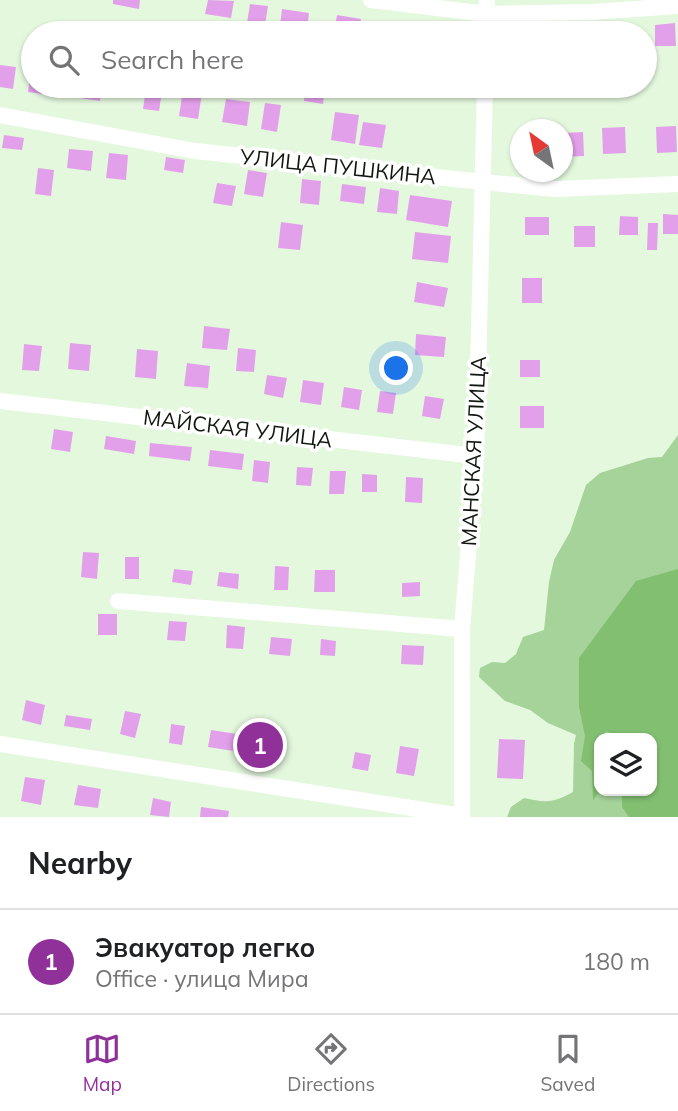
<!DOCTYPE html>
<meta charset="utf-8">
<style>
body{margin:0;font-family:Mulish,sans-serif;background:#f6f6f6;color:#202124}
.controls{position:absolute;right:21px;bottom:21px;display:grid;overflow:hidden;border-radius:14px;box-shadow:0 2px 5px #0004}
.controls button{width:63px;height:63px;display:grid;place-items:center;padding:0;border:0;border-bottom:2px solid #e0e0e0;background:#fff;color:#202124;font:35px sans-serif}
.compass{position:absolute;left:510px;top:119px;width:63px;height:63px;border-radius:50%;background:#fff;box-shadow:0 2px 5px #0004;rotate:327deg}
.you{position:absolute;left:397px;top:369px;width:24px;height:24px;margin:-18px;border:5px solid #fff;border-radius:50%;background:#1a73e8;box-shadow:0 0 0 10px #1a73e833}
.badge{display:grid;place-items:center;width:46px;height:46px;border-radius:50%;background:#90319a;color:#fff;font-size:23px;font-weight:700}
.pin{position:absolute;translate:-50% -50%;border:4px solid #fff;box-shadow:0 2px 7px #0006}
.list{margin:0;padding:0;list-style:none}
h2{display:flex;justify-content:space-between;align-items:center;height:91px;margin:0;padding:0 28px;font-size:30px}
h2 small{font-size:23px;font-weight:400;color:#757577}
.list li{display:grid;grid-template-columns:46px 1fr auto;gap:21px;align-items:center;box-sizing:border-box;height:105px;padding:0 28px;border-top:2px solid #e0e0e0}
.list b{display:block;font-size:26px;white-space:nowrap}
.list p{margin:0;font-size:23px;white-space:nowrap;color:#757577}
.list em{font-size:23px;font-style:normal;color:#757577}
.icon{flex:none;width:38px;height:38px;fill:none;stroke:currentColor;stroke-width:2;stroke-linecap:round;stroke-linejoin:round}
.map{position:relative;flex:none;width:678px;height:817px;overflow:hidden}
.search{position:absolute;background:#fff;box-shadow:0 2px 5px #0004;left:21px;right:21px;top:21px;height:77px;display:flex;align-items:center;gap:18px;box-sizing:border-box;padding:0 24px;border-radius:38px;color:#757577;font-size:26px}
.sheet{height:196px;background:#fff}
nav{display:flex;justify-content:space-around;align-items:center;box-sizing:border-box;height:98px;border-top:2px solid #e0e0e0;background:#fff;font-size:19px;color:#757577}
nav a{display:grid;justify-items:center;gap:4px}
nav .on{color:#90319a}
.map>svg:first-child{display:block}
.green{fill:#a5d399;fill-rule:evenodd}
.water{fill:#82bf71}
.building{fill:#e3a0ea}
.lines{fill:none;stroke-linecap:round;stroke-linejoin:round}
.street{stroke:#fff;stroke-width:16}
.labels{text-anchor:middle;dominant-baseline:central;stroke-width:7;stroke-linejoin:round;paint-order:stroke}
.street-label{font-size:21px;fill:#10170e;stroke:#fff}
</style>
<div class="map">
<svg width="678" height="817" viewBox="0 0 678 817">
<rect width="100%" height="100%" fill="#e4f8de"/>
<path class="green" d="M 678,435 L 678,817 L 507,817 L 511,807 L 524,798 C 545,803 554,803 573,792 L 574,744 L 576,735 L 548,723 L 530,710 L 505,701 L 479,677 L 480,668 L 492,662 L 505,663 L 516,654 L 523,637 L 544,630 L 549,582 L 554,560 L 570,532 L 586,485 L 600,473 L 648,458 L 662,457 ZM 599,738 L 652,738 L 652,791 L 599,791 Z"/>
<path class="water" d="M 678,569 L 678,817 L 629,817 L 622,807 L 622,791 L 652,791 L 652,738 L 622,738 L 605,731 L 607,738 L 599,738 L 600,791 L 593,800 L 592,771 L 581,761 L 585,736 L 579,707 L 579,658 L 636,581 Z"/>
<path class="building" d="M 113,0 L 140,0 L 139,9 L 113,4 Z
M 208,0 L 234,1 L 231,18 L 205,14 Z
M 250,4 L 268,6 L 264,32 L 246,29 Z
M 282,9 L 309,13 L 307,30 L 280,26 Z
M 337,15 L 361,19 L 359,33 L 334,33 Z
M 387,23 L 407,26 L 406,33 L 385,33 Z
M 675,23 L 676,46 L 655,46 L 655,25 Z
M 633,26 L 634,33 L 612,33 L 611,27 Z
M 0,65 L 16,67 L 13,89 L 0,87 Z
M 30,76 L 33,76 L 33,86 L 57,86 L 56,96 L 28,92 Z
M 81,86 L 102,86 L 100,101 L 80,98 Z
M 306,86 L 325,87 L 323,104 L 304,101 Z
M 146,88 L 162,91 L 159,111 L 143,109 Z
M 183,90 L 202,93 L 198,119 L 179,116 Z
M 226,99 L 250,102 L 247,126 L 222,122 Z
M 265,103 L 281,105 L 277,132 L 261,129 Z
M 335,112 L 359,115 L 355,144 L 331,140 Z
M 363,122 L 386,125 L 382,148 L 359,145 Z
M 676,126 L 677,152 L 657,153 L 656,127 Z
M 625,127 L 626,153 L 603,154 L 602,128 Z
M 583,132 L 584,156 L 564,157 L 563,133 Z
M 4,135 L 24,138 L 22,150 L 2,148 Z
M 69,149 L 93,151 L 91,171 L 67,168 Z
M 109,153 L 128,155 L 126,180 L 106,178 Z
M 166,157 L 185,160 L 183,173 L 164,170 Z
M 38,168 L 54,170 L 51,196 L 35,194 Z
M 248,170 L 267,173 L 263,197 L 244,194 Z
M 302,179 L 321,181 L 319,205 L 300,203 Z
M 217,183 L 236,186 L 232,206 L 213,203 Z
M 342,184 L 366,187 L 364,204 L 340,201 Z
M 380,188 L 399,191 L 397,214 L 377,212 Z
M 410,195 L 452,201 L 448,227 L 406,220 Z
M 663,214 L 678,215 L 678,234 L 663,234 Z
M 620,216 L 638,217 L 638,235 L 619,235 Z
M 525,217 L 549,217 L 549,235 L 525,235 Z
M 281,222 L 303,225 L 300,250 L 278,248 Z
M 648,223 L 658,223 L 657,250 L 647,250 Z
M 574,226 L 595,226 L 595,247 L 574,247 Z
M 415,232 L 451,236 L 448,263 L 412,259 Z
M 522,278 L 542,278 L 542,303 L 522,303 Z
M 417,282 L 448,288 L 444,307 L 414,302 Z
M 204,326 L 230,329 L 227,350 L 202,348 Z
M 416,334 L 446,337 L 444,357 L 415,355 Z
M 70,343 L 91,345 L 89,371 L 68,369 Z
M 24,344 L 42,346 L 39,371 L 22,370 Z
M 238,348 L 256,350 L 254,372 L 236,371 Z
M 137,349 L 158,351 L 156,379 L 135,377 Z
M 520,360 L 540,360 L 540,377 L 520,377 Z
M 187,363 L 210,366 L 208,388 L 184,386 Z
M 267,375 L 287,378 L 283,398 L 264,394 Z
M 303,380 L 324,383 L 321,405 L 300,402 Z
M 344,387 L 362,390 L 359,410 L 341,407 Z
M 380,391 L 396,393 L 393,414 L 377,412 Z
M 425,396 L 444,399 L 440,419 L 422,416 Z
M 520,406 L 544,406 L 544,428 L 520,428 Z
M 54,429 L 73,432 L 70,452 L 51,449 Z
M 106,436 L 136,441 L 134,454 L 104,449 Z
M 150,443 L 192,447 L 190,461 L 149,456 Z
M 210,450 L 244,454 L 242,470 L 208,466 Z
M 254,460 L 270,462 L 268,483 L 252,481 Z
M 297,467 L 313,468 L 311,486 L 296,485 Z
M 330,471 L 346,471 L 344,494 L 329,494 Z
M 362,474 L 377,475 L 377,492 L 362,492 Z
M 406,477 L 423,478 L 422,503 L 405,502 Z
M 83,552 L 99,553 L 97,579 L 81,577 Z
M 125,557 L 139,557 L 139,579 L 125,579 Z
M 275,566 L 289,567 L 288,590 L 274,590 Z
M 174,569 L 193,571 L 191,585 L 172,582 Z
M 315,570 L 335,570 L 335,592 L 314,592 Z
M 219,572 L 239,574 L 238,589 L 217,586 Z
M 420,582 L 420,596 L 402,597 L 402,583 Z
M 98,614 L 117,614 L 117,635 L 98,635 Z
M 169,621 L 187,622 L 185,641 L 167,640 Z
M 227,625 L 245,627 L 243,649 L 226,648 Z
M 271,637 L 292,639 L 290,656 L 269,654 Z
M 321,639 L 336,641 L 335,656 L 320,655 Z
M 402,645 L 424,646 L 423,665 L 401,664 Z
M 26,700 L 45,705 L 41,725 L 22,720 Z
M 125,711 L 141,714 L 135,738 L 120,734 Z
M 66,715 L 92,719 L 90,730 L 64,726 Z
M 171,724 L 185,726 L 182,745 L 169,743 Z
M 211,730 L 237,734 L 234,751 L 208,747 Z
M 499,739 L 525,740 L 523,779 L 497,778 Z
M 259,741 L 282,744 L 280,759 L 257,756 Z
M 400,746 L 419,749 L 414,776 L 396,773 Z
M 355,752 L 371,755 L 368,771 L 352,768 Z
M 25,777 L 45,780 L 41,805 L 21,801 Z
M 78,785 L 101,789 L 98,808 L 74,805 Z
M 153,798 L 171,802 L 169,817 L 150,815 Z
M 201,807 L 229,811 L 228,817 L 200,817 Z"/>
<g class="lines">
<path class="street" d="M 371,0 L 487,14 L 592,12 L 678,6
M 486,33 L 487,0
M 0,115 L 195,151 L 483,182 L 556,189 L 678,184
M 0,401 L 476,456
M 118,601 L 462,629
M 0,744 L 462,816
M 462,817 L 462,629 L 476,456 L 485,86"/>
</g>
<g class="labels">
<g class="street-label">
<text transform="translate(338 166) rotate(6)">УЛИЦА ПУШКИНА</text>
<text transform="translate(238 428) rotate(7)">МАЙСКАЯ УЛИЦА</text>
<text transform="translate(473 451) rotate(-87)">МАНСКАЯ УЛИЦА</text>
</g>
</g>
</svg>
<div class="controls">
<button><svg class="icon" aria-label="layers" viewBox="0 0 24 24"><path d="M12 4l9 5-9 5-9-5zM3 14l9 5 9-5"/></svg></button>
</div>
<svg class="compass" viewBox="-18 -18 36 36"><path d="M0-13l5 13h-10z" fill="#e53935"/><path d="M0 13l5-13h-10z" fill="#757577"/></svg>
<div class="you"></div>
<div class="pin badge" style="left:260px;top:745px">1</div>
<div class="search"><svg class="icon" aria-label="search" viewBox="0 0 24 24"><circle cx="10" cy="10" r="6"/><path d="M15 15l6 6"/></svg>Search here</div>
</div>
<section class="sheet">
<h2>Nearby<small></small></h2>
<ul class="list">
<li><span class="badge">1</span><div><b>Эвакуатор легко</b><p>Office · улица Мира</p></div><em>180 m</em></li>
</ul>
</section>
<nav>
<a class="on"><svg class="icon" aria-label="map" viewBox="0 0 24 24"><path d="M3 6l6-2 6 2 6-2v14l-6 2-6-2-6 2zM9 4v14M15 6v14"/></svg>Map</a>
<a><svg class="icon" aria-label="directions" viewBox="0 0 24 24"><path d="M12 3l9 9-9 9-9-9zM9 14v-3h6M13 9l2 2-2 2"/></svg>Directions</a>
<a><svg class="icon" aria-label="saved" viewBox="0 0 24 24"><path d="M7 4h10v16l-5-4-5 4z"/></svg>Saved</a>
</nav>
